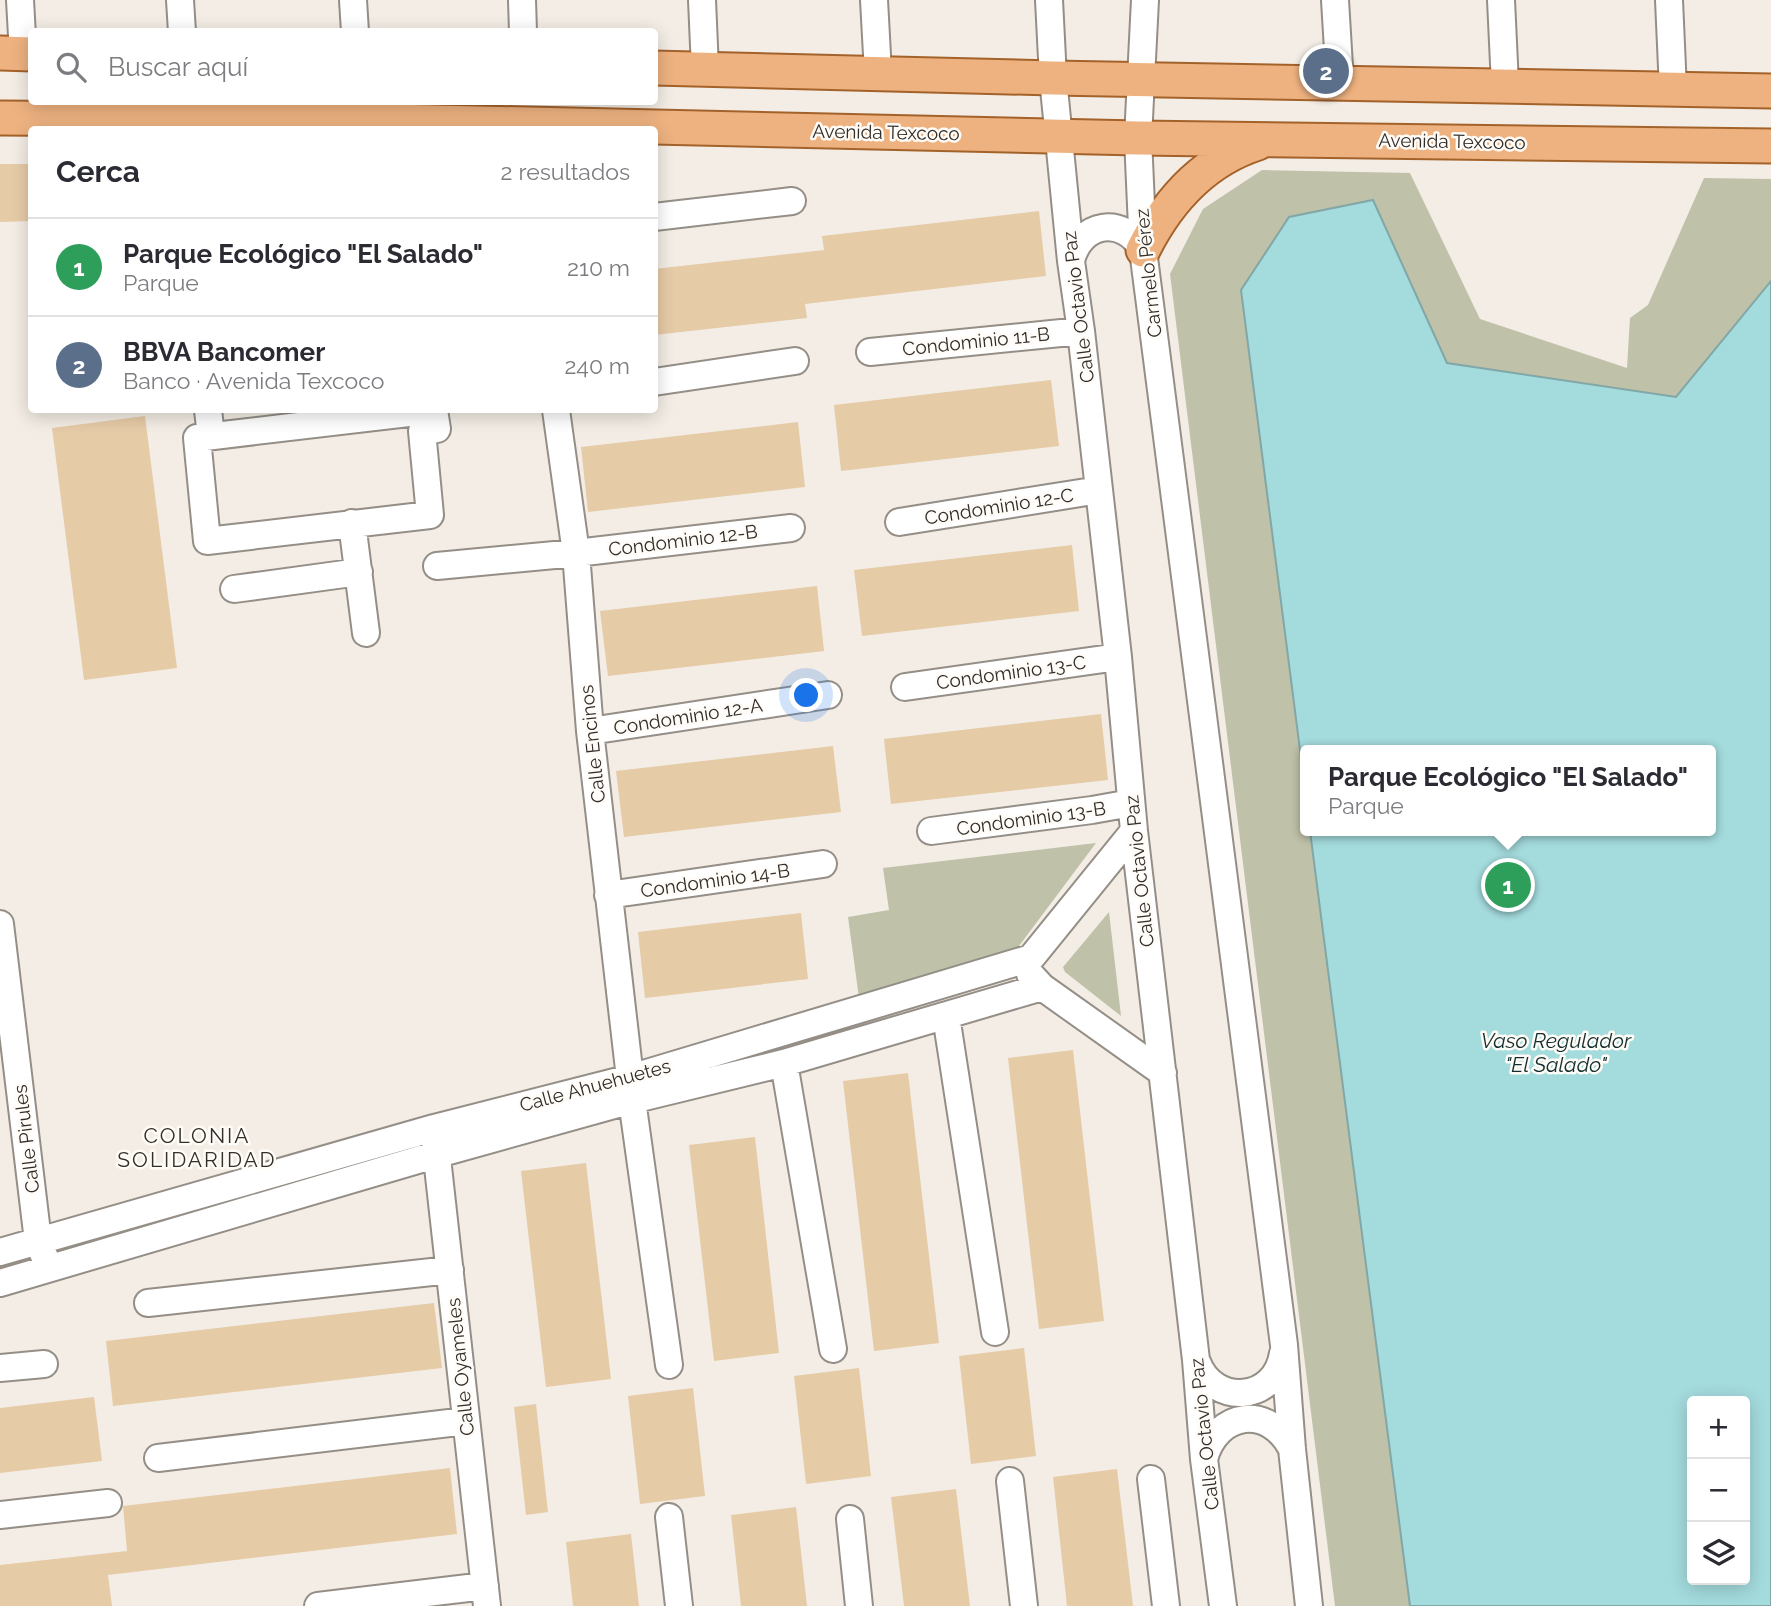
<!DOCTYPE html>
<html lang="es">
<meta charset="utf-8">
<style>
body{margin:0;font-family:Raleway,sans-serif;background:#f7f7f7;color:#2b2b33}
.controls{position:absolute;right:21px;bottom:21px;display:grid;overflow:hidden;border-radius:7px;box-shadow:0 4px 18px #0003}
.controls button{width:63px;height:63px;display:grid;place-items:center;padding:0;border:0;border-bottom:2px solid #e1e1e2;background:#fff;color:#2b2b33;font:35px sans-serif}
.you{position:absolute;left:807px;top:696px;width:24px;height:24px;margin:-18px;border:5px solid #fff;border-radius:50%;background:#1a73e8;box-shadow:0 0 0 10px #1a73e833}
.badge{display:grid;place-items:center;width:46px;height:46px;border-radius:50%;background:#9139a5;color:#fff;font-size:23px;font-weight:700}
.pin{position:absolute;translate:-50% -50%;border:4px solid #fff;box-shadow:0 2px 7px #0006}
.popup{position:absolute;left:1300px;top:745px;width:416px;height:91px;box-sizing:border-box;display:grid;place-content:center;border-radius:7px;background:#fff;filter:drop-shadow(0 2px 5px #0005);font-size:23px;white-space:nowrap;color:#7c7c81}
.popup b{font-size:26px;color:#2b2b33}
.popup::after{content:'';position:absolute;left:50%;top:100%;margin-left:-14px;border:14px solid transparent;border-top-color:#fff}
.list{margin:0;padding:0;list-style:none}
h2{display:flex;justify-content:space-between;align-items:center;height:91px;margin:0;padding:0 28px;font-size:30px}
h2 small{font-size:23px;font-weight:400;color:#7c7c81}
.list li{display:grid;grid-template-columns:46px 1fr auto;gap:21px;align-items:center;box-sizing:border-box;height:98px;padding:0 28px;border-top:2px solid #e1e1e2}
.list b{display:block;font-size:26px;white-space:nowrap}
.list p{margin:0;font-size:23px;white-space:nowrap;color:#7c7c81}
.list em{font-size:23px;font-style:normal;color:#7c7c81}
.icon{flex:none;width:38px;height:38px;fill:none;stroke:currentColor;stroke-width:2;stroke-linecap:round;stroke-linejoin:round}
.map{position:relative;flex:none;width:1771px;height:1606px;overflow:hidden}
.search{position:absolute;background:#fff;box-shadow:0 4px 18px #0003;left:28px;top:28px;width:630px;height:77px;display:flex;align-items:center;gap:18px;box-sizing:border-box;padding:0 24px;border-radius:7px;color:#7c7c81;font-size:26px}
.panel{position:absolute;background:#fff;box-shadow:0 4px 18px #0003;left:28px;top:126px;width:630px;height:287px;border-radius:7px}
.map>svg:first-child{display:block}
.green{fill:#bfc1a8;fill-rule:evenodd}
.water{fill:#a4dbdd;stroke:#81a7a7;stroke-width:2;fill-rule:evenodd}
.building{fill:#e6cba7}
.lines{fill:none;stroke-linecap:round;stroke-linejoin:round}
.minor-casing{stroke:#948e87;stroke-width:30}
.major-casing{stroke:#a4622b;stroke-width:37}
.minor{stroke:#fff;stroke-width:26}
.major{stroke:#eeb280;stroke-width:33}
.labels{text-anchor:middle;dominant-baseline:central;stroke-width:5;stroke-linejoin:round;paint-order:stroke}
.street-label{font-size:19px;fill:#302d2a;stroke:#fffbf6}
.water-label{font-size:21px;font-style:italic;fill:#122e2f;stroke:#fffbf6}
.neighbourhood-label{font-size:21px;letter-spacing:2px;fill:#332f29;stroke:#fffbf6}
</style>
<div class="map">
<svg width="1771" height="1606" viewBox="0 0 1771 1606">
<rect width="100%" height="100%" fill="#f3ede5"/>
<path class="green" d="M 1262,170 L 1410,173 L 1480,319 L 1627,368 L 1630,318 L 1648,305 L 1704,178 L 1771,179 L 1771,1606 L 1335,1606 L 1170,274 L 1203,209 ZM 1305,750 L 1711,750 L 1711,831 L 1305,831 ZM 1692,1401 L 1745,1401 L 1745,1580 L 1692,1580 Z
M 1096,843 L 1013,954 L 859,998 L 848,917 L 889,910 L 883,868 Z
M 1109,912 L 1121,1016 L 1065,972 L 1063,967 Z"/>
<path class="water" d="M 1373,200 L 1447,363 L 1676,397 L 1771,281 L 1771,1606 L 1410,1606 L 1310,831 L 1711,831 L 1711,750 L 1305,750 L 1305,789 L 1241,290 L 1289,217 ZM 1692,1401 L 1745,1401 L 1745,1580 L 1692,1580 Z"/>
<path class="building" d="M 0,164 L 32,164 L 32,221 L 0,222 Z
M 1039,211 L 1046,276 L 805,304 L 807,318 L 654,335 L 654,269 L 824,250 L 822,236 Z
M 1051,380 L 1059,446 L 841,471 L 834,405 Z
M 145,416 L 177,668 L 84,680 L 52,428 Z
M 798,422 L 805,487 L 588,512 L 581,447 Z
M 1072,545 L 1079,611 L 862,636 L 854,570 Z
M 817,586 L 824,651 L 608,676 L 600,611 Z
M 1101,714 L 1108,780 L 891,804 L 884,739 Z
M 833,746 L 841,812 L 624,837 L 616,771 Z
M 801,913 L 808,979 L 645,998 L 638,932 Z
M 1073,1050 L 1104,1321 L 1039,1329 L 1008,1058 Z
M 908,1073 L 939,1343 L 874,1351 L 843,1081 Z
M 755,1137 L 779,1353 L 714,1361 L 689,1145 Z
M 586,1163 L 611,1379 L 546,1387 L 521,1171 Z
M 434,1303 L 442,1368 L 113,1406 L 106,1341 Z
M 1024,1348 L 1036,1456 L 971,1464 L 959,1356 Z
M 859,1368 L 871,1476 L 806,1484 L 794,1376 Z
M 693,1388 L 705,1496 L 640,1504 L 628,1396 Z
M 94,1397 L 102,1461 L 0,1473 L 0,1408 Z
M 536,1404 L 548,1512 L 526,1515 L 514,1407 Z
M 450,1468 L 457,1534 L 108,1575 L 112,1606 L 0,1606 L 0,1565 L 127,1551 L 123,1506 Z
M 1117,1469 L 1133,1606 L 1067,1606 L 1053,1477 Z
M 956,1489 L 970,1606 L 904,1606 L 891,1497 Z
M 796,1507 L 807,1606 L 741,1606 L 731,1515 Z
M 631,1534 L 639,1606 L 573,1606 L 566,1542 Z"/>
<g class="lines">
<defs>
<path id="minor" d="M 20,0 L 23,54
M 180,0 L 182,32
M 353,0 L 355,32
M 522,0 L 523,32
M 702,0 L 705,69
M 874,0 L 878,73
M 1049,0 L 1053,78 L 1071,261 L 1081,331 L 1118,657 L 1134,831 L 1196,1360 L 1204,1459 L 1223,1606
M 1145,0 L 1138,138 L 1143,250 L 1284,1345 L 1292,1449 L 1309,1606
M 1335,0 L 1340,83
M 1501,0 L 1505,85
M 1669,0 L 1673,90
M 654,217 L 792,201
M 1071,261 C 1080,222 1123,215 1143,250
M 870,352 L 1081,331
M 654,382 L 795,361
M 208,410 L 211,436
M 434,410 L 437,429 L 422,431 L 430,515 L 207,541 L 197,438 Z
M 556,410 L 576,553 L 590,731 L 630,1078
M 899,522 L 1099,490
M 352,523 L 366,633
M 437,566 L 576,553 L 791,528
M 234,589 L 359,572
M 905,687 L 1118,657
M 590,731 L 828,695
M 931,831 L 1092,810 L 1131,803
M 608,895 L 823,864
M 0,924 L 38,1241 L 45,1258
M 1030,974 L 1042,987 L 1163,1073
M 946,1016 L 995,1332
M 784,1063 L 833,1349
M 632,1100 L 669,1365
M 435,1140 L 487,1606
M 0,1252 L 434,1128 L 630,1078 L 1031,958 L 1134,831
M 0,1283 L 438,1154 L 632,1100 L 784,1063 L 1042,987
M 148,1303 L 450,1270
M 1197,1362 C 1214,1407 1276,1402 1283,1353
M 0,1368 L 44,1364
M 158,1458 L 466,1421
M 1204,1459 C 1217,1411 1269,1404 1292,1449
M 1151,1479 L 1166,1606
M 1010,1481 L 1024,1606
M 0,1515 L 108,1503
M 669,1517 L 679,1606
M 850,1519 L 859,1606
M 318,1606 L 485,1586"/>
<path id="major" d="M 0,53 L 32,54
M 654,68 L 1053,78 L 1771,91
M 0,118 L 393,121 L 1138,138 L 1771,146
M 1143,250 C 1168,200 1205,160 1258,143"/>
</defs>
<use href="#minor" class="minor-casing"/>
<use href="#major" class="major-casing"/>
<use href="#minor" class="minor"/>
<use href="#major" class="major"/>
</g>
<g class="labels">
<g class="street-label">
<text transform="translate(886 132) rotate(1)">Avenida Texcoco</text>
<text transform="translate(1452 141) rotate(1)">Avenida Texcoco</text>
<text transform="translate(1148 273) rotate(-96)">Carmelo Pérez</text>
<text transform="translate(1078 307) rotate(-97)">Calle Octavio Paz</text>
<text transform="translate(976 341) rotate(-6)">Condominio 11-B</text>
<text transform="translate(999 506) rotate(-9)">Condominio 12-C</text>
<text transform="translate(683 540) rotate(-7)">Condominio 12-B</text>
<text transform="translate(1011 672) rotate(-8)">Condominio 13-C</text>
<text transform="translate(688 716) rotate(-9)">Condominio 12-A</text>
<text transform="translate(592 744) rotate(-96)">Calle Encinos</text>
<text transform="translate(1031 818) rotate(-8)">Condominio 13-B</text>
<text transform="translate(1139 871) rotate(-96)">Calle Octavio Paz</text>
<text transform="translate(715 880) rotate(-8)">Condominio 14-B</text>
<text transform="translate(595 1085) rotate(-15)">Calle Ahuehuetes</text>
<text transform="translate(26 1139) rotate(-97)">Calle Pirules</text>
<text transform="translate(460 1367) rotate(-96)">Calle Oyameles</text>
<text transform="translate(1204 1434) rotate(-96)">Calle Octavio Paz</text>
</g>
<g class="water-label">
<text x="1556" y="1040">Vaso Regulador<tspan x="1556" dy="24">"El Salado"</tspan></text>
</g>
<g class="neighbourhood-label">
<text x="197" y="1135">COLONIA<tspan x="197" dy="24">SOLIDARIDAD</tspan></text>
</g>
</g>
</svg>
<div class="controls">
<button>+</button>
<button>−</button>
<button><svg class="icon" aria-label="layers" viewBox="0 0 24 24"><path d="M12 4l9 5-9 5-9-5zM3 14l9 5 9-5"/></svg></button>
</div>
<div class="you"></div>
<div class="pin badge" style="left:1508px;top:885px;background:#2e9e5b">1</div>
<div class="popup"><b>Parque Ecológico &quot;El Salado&quot;</b>Parque</div>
<div class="pin badge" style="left:1326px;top:71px;background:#5c6f8a">2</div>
<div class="search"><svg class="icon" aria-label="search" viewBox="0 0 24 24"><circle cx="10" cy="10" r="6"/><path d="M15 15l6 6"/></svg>Buscar aquí</div>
<section class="panel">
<h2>Cerca<small>2 resultados</small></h2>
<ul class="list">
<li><span class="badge" style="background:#2e9e5b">1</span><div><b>Parque Ecológico &quot;El Salado&quot;</b><p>Parque</p></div><em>210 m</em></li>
<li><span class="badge" style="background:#5c6f8a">2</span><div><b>BBVA Bancomer</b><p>Banco · Avenida Texcoco</p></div><em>240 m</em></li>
</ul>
</section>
</div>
